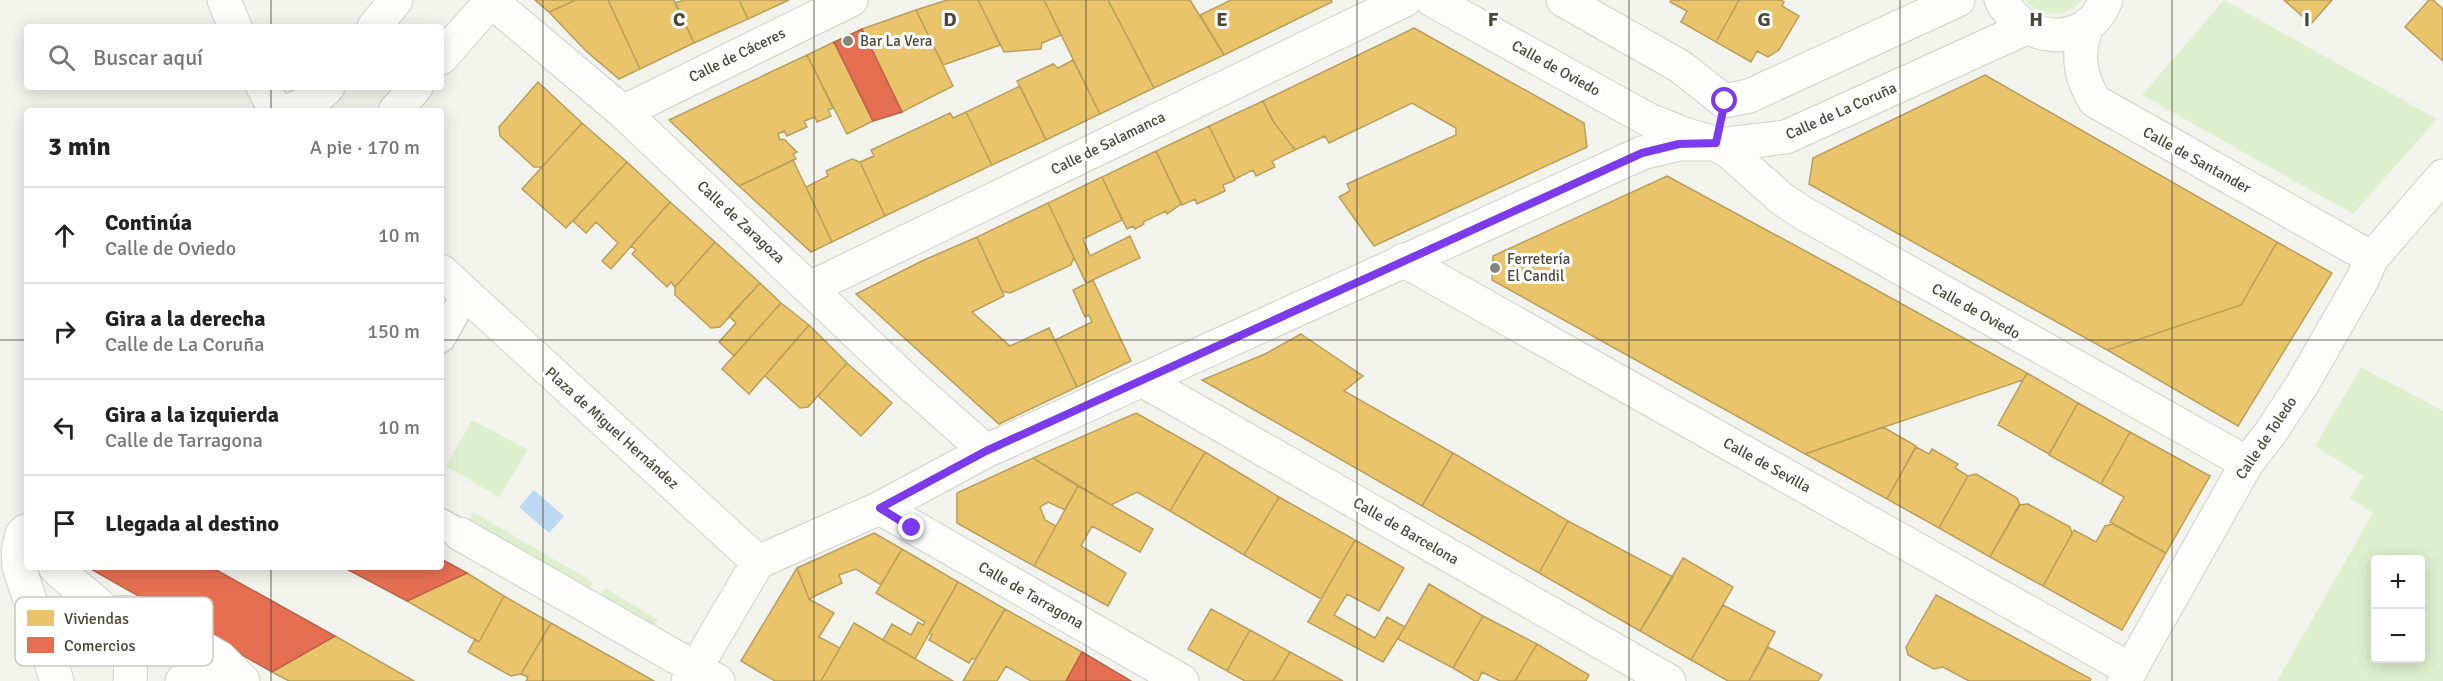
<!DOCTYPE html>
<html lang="es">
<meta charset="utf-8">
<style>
body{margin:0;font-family:Signika,sans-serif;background:#f2f2f2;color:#222}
.controls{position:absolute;right:18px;bottom:18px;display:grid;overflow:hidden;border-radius:6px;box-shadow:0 3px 15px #0003}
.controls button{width:54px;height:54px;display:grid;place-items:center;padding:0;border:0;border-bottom:2px solid #e0e0e0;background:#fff;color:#222;font:30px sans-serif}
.stop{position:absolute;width:18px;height:18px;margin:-14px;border:4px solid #7c3aed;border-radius:50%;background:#fff}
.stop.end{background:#7c3aed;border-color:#fff;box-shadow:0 2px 6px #0008}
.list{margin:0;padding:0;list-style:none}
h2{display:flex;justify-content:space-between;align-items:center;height:78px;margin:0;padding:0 24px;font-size:26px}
h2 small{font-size:20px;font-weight:400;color:#767676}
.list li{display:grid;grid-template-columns:39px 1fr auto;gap:18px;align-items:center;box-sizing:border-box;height:96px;padding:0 24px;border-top:2px solid #e0e0e0}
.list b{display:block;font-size:22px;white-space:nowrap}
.list p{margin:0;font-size:20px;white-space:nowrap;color:#767676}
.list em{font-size:20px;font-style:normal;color:#767676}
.icon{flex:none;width:33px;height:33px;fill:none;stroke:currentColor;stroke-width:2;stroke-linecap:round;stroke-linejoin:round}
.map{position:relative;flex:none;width:2443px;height:681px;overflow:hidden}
.search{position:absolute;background:#fff;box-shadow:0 3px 15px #0003;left:24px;top:24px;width:420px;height:66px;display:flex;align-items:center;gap:15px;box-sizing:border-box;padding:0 21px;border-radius:6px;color:#767676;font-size:22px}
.panel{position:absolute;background:#fff;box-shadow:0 3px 15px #0003;left:24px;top:108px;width:420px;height:462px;border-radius:6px}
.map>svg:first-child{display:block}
.green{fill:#deefce;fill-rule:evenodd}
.water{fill:#bdd8f2}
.homes{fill:#e9c46a;stroke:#ba9e5b;stroke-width:1.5}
.shops{fill:#e76f51;stroke:#b8634a;stroke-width:1.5}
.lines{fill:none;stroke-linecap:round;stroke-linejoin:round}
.pedestrian-casing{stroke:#d1d0cb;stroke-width:31}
.minor-casing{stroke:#d1d0cb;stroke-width:35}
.pedestrian{stroke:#fdfdfc;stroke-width:28}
.minor{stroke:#fdfdfc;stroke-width:33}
.route{stroke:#7c3aed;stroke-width:8}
.grid{fill:none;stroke:#4b4638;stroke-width:1.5;stroke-opacity:0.55}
.poi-dot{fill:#868378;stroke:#fff;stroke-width:2}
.labels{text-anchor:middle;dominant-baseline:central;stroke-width:6;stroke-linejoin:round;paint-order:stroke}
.poi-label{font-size:15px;fill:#4b4638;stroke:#fff;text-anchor:start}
.street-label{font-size:15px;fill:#4b4638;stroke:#fff}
.key{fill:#fff;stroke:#c9c8c3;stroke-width:1.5}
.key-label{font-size:16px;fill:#4b4638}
.grid-label{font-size:20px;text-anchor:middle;font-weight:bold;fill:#4b4638;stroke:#fff;stroke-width:6;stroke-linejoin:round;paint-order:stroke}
</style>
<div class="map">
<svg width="2443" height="681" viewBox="0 0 2443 681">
<rect width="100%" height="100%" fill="#f3f3ee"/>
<path class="green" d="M 2026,0 L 2082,0 C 2066,18 2042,19 2026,0 Z
M 2224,0 L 2437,119 L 2353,214 L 2142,95 Z
M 2361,367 L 2443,411 L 2443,681 L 2277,681 L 2373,513 L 2350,498 L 2363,476 L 2315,446 ZM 2376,560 L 2420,560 L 2420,658 L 2376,658 Z
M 472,420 L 528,450 L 499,497 L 446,466 Z
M 473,512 L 593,582 L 586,594 L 466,525 Z
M 605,588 L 658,620 L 651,632 L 598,601 Z"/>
<path class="water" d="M 534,490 L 564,516 L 549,533 L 519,507 Z"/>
<path class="homes" d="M 535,0 L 576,0 L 549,12 Z
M 576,0 L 608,0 L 640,69 L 619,79 L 586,51 L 549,12 Z
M 608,0 L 674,0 L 694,43 L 640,69 Z
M 684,0 L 739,0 L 748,19 L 694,43 L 675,3 Z
M 739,0 L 789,0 L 748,19 Z
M 947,0 L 978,0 L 1000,45 L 943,65 L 916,10 Z
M 978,0 L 1044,0 L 1061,35 L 1042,43 L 1041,49 L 1004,52 Z
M 1044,0 L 1108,0 L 1154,88 L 1100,114 Z
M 1108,0 L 1190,0 L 1224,55 L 1154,88 Z
M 1231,0 L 1331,0 L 1332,2 L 1224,55 L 1200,15 Z
M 1671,0 L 1739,0 L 1716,42 L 1681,22 L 1687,11 L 1670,2 Z
M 1739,0 L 1781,0 L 1784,2 L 1782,6 L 1799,16 L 1779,50 L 1768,57 L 1757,51 L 1751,62 L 1716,42 Z
M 2284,0 L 2332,0 L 2311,24 Z
M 2429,0 L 2433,0 L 2443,9 L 2443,61 L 2405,27 Z
M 916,10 L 953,86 L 902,112 L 862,29 Z
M 1414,28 L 1584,123 L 1587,147 L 1374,246 L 1339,197 L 1350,191 L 1347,184 L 1456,135 L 1456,128 L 1412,103 L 1329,143 L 1325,136 L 1295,150 L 1273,121 L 1263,101 Z
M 834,42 L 873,121 L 847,134 L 807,55 Z
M 807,55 L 833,108 L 828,110 L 831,116 L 817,122 L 815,117 L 804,121 L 807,127 L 787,136 L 784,131 L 778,134 L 780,140 L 784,139 L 797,152 L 793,154 L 796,159 L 739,186 L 669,120 Z
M 1073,60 L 1100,114 L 1046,140 L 1017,81 L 1053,64 L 1058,68 Z
M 1985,75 L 2277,242 L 2241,305 L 2107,350 L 1809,184 L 1813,158 Z
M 538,82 L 582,123 L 542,167 L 534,167 L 500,136 L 499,127 Z
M 1020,86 L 1046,140 L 992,165 L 966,112 Z
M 1263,101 L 1273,121 L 1295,150 L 1272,161 L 1275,167 L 1256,176 L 1253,170 L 1235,179 L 1209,126 Z
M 966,112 L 992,165 L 885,216 L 860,162 L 874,156 L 871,150 L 950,113 L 953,118 Z
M 582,123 L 627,162 L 566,228 L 522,189 Z
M 1209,126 L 1235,180 L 1223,185 L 1225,191 L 1197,204 L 1195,199 L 1182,205 L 1156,151 Z
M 1156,151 L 1181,204 L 1167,214 L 1166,211 L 1143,222 L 1144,224 L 1135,229 L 1133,226 L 1127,229 L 1102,177 Z
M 852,159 L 860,162 L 885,216 L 832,242 L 806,187 L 828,176 L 826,171 Z
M 793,160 L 832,242 L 811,252 L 739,186 Z
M 627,162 L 670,202 L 611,269 L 602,261 L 618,243 L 596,222 L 586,233 L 573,221 Z
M 1667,176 L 1844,272 L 2027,373 L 2023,380 L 1805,454 L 1492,280 L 1493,256 Z
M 1102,177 L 1122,220 L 1083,239 L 1090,256 L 1130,236 L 1140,258 L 1086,283 L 1048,203 Z
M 670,202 L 715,242 L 675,287 L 671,282 L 667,287 L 632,254 L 636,250 L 631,246 Z
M 1048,203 L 1074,257 L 1071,265 L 1010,293 L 1002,291 L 977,237 Z
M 977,237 L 1004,296 L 972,312 L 1010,346 L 1049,328 L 1077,387 L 999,424 L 856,294 L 924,260 Z
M 715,242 L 760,283 L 720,327 L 711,328 L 675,295 L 675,287 Z
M 2277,242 L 2332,273 L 2238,426 L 2107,350 L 2241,305 Z
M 1093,280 L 1131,361 L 1077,387 L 1055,340 L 1092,322 L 1089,315 L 1085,317 L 1073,290 Z
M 760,283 L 781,303 L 734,356 L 719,342 L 736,323 L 729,316 Z
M 781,303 L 809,325 L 749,394 L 722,369 Z
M 809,325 L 847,363 L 808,407 L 800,408 L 765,376 Z
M 1301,334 L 1363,376 L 1344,391 L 1453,453 L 1422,506 L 1202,380 L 1265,354 Z
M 847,363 L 892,403 L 861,436 L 818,396 Z
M 2027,373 L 2078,403 L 2049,454 L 1998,425 Z
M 2078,403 L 2130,432 L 2101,484 L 2049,455 Z
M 1136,413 L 1205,452 L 1170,511 L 1137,492 L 1111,505 L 1033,458 Z
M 1883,427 L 1916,446 L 1887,499 L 1805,454 Z
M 2130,432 L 2210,476 L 2166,553 L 2110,522 L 2124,497 L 2101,484 Z
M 1916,447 L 1929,454 L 1932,449 L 1958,464 L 1955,468 L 1968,476 L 1939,528 L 1887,499 Z
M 1205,452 L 1279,497 L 1244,555 L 1170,511 Z
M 1453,453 L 1568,521 L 1539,573 L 1422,506 Z
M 1033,458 L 1078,486 L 1065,510 L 1048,502 L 1040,507 L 1045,520 L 1056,526 L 1034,566 L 957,523 L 957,493 Z
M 1976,474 L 2017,498 L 2020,505 L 1990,557 L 1939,528 L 1968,476 Z
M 1078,486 L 1153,529 L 1140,552 L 1092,526 L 1081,546 L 1126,573 L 1108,606 L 1034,566 Z
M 1279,497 L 1355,540 L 1321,599 L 1244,555 Z
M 2028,504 L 2070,527 L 2072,534 L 2043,586 L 1990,557 L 2019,505 Z
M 1568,521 L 1673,577 L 1640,631 L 1539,573 Z
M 2113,524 L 2166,553 L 2122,630 L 2043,586 L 2074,530 L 2096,542 L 2105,526 Z
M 874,533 L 902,549 L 881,585 L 856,569 L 839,575 L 842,583 L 809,599 L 797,568 Z
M 1355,540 L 1404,568 L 1379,611 L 1347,594 L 1334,615 L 1375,638 L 1387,617 L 1405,627 L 1383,662 L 1308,622 Z
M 902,549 L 958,582 L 915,659 L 883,640 L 892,624 L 911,635 L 918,622 L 923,625 L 925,622 L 876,593 Z
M 1683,558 L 1733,587 L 1691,660 L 1640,631 Z
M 797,568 L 809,599 L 834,613 L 819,637 L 840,648 L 821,681 L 775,681 L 741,661 Z
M 467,573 L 504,596 L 479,642 L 407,601 Z
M 958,582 L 1005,609 L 975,660 L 972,658 L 969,663 L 929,640 L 932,635 L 929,633 Z
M 1429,584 L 1483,616 L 1453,668 L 1398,639 Z
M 1936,595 L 2091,679 L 2090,681 L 1969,681 L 1943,667 L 1934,669 L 1908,655 L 1906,647 Z
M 504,596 L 551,623 L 521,674 L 511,676 L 468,652 L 475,639 L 479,642 Z
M 1723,605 L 1775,632 L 1749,681 L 1728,681 L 1691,660 Z
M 1005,609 L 1082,652 L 1066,681 L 1031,681 L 1006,666 L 997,681 L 963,681 Z
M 1211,609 L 1250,630 L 1227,671 L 1188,649 Z
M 1483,616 L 1537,644 L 1515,681 L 1500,681 L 1482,672 L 1478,681 L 1475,681 L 1453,668 Z
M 551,623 L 654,681 L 526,681 L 528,677 L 521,674 Z
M 854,623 L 883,640 L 953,681 L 821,681 Z
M 1250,630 L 1290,652 L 1273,681 L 1245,681 L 1227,671 Z
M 335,636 L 414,681 L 289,681 L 272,672 Z
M 1537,644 L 1589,675 L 1586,681 L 1515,681 Z
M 1768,647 L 1822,675 L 1818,681 L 1749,681 Z
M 1290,652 L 1343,681 L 1273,681 Z"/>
<path class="shops" d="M 862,29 L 902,112 L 873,121 L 834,42 Z
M 441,559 L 467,573 L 407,601 L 343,567 L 441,567 Z
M 90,567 L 211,567 L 335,636 L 272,672 L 91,569 Z
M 1082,652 L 1131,681 L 1066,681 Z"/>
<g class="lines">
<defs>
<path id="pedestrian" d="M 441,338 L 466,294
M 441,523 L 460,534"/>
<path id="minor" d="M 224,0 L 235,27
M 490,0 L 623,112 L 908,382 L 986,451
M 1432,0 L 1649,120 L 1687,135 L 1716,143 L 1730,153 L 1782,199 L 1803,213 L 2247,463
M 1563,0 L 1681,67 L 1724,101
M 2001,0 C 2024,43 2086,50 2106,0
M 2088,24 C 2076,51 2079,76 2095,101 L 2372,258
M 374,27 L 396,0
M 441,58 L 491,1
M 263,87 L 276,111
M 1724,101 L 1749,96 L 1958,0
M 287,111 C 301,106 318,99 328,87
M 395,111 L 416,87
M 623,112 L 851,0
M 1403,260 L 2131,670
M 441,271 L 758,562
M 810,288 L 1405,0
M 1142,380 L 1669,681
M 880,508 L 1182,681
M 27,530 L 22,534 L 18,551 L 19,567 L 57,681
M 460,534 L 718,681
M 55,567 C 76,588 111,610 125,635 C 132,648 131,667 130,681
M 46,651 C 73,624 106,606 145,615 L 220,658 L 243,681
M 182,681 L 208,678 L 222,681
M 688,681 L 758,562 L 880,508 L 986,451 L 1642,153 L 1679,144 L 1727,144 L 1786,137 L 2026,28
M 2124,681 L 2247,463 L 2271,432 L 2303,383 L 2362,280 L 2372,258 L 2443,176"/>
</defs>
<use href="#pedestrian" class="pedestrian-casing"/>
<use href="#minor" class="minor-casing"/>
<use href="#pedestrian" class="pedestrian"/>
<use href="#minor" class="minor"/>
</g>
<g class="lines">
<path class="route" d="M 912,528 L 880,508 L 986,451 L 1642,153 L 1679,144 L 1716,143 L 1725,101"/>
</g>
<path class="grid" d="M 271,0 L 271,27M 543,0 L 543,681M 814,0 L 814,681M 1086,0 L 1086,681M 1357,0 L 1357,681M 1629,0 L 1629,681M 1900,0 L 1900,681M 2172,0 L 2172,681M 271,87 L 271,111M 0,340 L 27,340M 441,340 L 2443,340M 271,567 L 271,681"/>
<g class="poi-dot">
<circle cx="848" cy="41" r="6"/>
<circle cx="1495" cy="268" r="6"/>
</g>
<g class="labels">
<g class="poi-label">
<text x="860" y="41">Bar La Vera</text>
<text x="1507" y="259">Ferretería<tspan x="1507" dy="17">El Candil</tspan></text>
</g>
<g class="street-label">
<text transform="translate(737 55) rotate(-26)">Calle de Cáceres</text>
<text transform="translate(1556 68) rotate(29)">Calle de Oviedo</text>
<text transform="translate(1841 111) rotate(-24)">Calle de La Coruña</text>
<text transform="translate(1108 143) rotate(-26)">Calle de Salamanca</text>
<text transform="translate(2197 160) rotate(29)">Calle de Santander</text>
<text transform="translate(741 222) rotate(43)">Calle de Zaragoza</text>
<text transform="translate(1976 311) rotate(29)">Calle de Oviedo</text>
<text transform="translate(612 428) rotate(42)">Plaza de Miguel Hernández</text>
<text transform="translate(2266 438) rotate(-56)">Calle de Toledo</text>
<text transform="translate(1767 465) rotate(29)">Calle de Sevilla</text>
<text transform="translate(1406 531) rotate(30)">Calle de Barcelona</text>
<text transform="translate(1031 595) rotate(30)">Calle de Tarragona</text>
</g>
</g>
<rect x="15" y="597" width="198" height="69" rx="9" class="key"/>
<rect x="27" y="610" width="27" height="16" fill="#e9c46a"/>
<rect x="27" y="637" width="27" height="16" fill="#e76f51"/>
<g class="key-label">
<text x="64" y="624">Viviendas</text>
<text x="64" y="651">Comercios</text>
</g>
<g class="grid-label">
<text x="679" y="26">C</text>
<text x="950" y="26">D</text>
<text x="1222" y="26">E</text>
<text x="1493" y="26">F</text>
<text x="1764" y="26">G</text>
<text x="2036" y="26">H</text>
<text x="2307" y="26">I</text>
</g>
</svg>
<div class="controls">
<button>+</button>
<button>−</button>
</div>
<div class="stop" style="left:1725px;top:101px"></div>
<div class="stop end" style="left:912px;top:528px"></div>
<div class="search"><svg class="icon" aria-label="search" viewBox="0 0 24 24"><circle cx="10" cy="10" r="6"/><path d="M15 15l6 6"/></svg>Buscar aquí</div>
<section class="panel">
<h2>3 min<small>A pie · 170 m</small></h2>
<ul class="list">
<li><svg class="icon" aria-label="ahead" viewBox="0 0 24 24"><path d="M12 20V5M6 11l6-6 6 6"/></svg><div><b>Continúa</b><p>Calle de Oviedo</p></div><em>10 m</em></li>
<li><svg class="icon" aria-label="right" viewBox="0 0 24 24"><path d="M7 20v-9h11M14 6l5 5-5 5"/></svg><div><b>Gira a la derecha</b><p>Calle de La Coruña</p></div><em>150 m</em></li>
<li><svg class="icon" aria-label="left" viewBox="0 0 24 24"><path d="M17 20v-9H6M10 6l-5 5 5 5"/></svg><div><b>Gira a la izquierda</b><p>Calle de Tarragona</p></div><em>10 m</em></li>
<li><svg class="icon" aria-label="arrive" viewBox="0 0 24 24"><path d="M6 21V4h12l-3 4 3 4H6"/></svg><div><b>Llegada al destino</b></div></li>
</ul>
</section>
</div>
